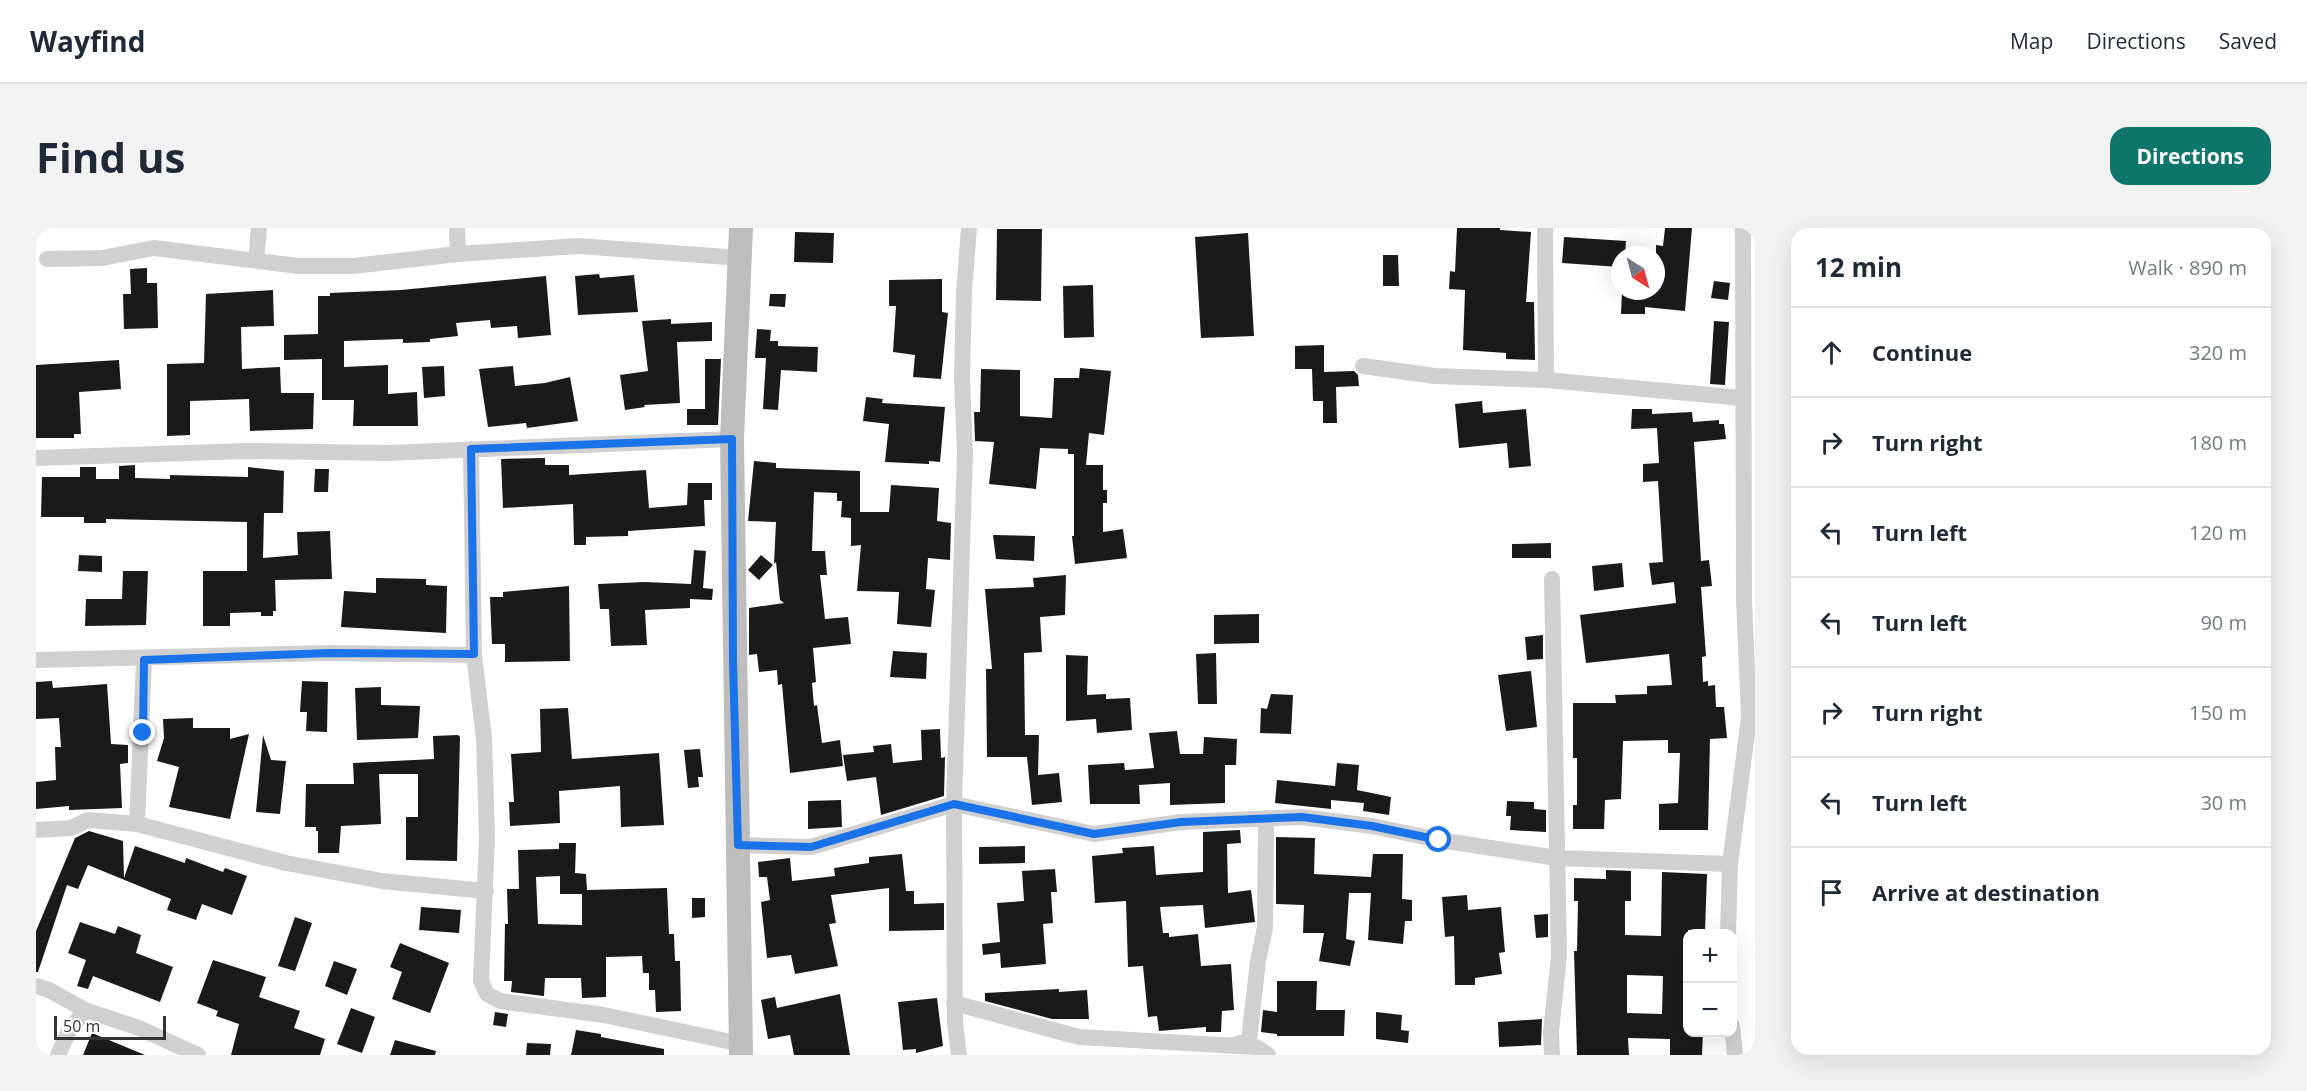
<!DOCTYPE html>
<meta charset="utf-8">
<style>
body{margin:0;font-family:"Open Sans",sans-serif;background:#f2f2f3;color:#1f2937}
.controls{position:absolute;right:18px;bottom:18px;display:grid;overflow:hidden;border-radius:12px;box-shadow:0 6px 24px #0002}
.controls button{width:54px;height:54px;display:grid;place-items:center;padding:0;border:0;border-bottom:2px solid #e0e1e3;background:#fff;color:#1f2937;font:30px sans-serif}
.compass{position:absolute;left:1575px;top:18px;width:54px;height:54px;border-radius:50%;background:#fff;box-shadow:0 6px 24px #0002;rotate:144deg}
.scale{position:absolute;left:18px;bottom:15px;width:112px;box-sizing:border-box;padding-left:6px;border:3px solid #333;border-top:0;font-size:16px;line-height:21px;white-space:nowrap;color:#333;-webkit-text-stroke:4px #fff;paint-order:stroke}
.stop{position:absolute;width:18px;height:18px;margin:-14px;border:4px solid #1a73e8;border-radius:50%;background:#fff}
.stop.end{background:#1a73e8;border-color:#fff;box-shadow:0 2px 6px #0008}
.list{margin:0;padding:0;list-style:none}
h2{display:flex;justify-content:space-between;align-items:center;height:78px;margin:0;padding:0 24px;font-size:26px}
h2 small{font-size:20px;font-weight:400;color:#747a83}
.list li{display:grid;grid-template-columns:39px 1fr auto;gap:18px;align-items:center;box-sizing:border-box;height:90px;padding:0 24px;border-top:2px solid #e0e1e3}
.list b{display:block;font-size:22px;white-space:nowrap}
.list em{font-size:20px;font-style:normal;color:#747a83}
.icon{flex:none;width:33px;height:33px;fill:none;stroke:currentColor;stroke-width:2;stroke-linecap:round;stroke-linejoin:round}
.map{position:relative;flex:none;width:1719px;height:827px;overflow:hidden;border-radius:18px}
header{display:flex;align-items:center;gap:36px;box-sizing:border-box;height:84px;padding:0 30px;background:#fff;border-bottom:2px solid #e0e1e3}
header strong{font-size:28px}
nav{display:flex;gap:33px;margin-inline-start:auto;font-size:21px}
.intro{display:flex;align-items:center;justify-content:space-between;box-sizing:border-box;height:144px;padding:0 36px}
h1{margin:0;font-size:42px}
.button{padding:15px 27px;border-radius:18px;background:#0f766e;color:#fff;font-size:21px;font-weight:700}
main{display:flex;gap:36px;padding:0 36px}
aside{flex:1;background:#fff;border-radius:18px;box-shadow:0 6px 24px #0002}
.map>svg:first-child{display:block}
.building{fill:#1a1a1a;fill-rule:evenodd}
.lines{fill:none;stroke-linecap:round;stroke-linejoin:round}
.street{stroke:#d0d0d0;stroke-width:16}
.secondary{stroke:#bdbdbd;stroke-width:24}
.route{stroke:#1a73e8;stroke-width:8}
</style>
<header>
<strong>Wayfind</strong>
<nav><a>Map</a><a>Directions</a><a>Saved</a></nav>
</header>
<div class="intro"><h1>Find us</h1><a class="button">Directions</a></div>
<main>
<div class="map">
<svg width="1719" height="827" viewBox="0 0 1719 827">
<rect width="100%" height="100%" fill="#fff"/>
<path class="building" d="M 1421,0 L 1464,0 L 1464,2 L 1495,4 L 1490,74 L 1498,74 L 1499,132 L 1470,131 L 1470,125 L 1427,122 L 1429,62 L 1413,61 L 1414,43 L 1419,44 Z
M 1629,0 L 1656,0 L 1649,83 L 1609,79 L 1609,86 L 1585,86 L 1586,63 L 1620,63 L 1620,17 L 1627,18 Z
M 961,1 L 1006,1 L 1005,73 L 960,72 Z
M 759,4 L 798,5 L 797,35 L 758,34 Z
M 1212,5 L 1218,108 L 1165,110 L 1159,9 Z
M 1528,9 L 1590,13 L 1589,27 L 1584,27 L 1584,39 L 1526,35 Z
M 1347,27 L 1362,27 L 1363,58 L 1347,58 Z
M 111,40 L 111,55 L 121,55 L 122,100 L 88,101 L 87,66 L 95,66 L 94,41 Z
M 563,46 L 564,50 L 598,47 L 602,84 L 542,87 L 539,48 Z
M 510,48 L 515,107 L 482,110 L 481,98 L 455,100 L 454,92 L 420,95 L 422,108 L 394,111 L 394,114 L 367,115 L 367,111 L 308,113 L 308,139 L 352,137 L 352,166 L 381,164 L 382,198 L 317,198 L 318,172 L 286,172 L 286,131 L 248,132 L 248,107 L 282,106 L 282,68 L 294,68 L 294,65 L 365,62 Z
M 906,51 L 906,84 L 912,85 L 905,151 L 877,149 L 879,127 L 857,124 L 860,78 L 853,78 L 853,52 Z
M 1678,53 L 1694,55 L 1692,72 L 1675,70 Z
M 1057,57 L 1058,109 L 1028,110 L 1027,58 Z
M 237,62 L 238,98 L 205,99 L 206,141 L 244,139 L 245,165 L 278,165 L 277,201 L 214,203 L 213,171 L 154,173 L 154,207 L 131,208 L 131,136 L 168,135 L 170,66 Z
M 734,66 L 750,66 L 749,79 L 733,78 Z
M 635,91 L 635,96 L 676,94 L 676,113 L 641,114 L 644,175 L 608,177 L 609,179 L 589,182 L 584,147 L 612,143 L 606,93 Z
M 1678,93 L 1693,94 L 1689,157 L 1674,156 Z
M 721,101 L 735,102 L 734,113 L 742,113 L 742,118 L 782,119 L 781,144 L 745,142 L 742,182 L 727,181 L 730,130 L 719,130 Z
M 1288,117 L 1288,144 L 1318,143 L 1322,147 L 1323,158 L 1300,159 L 1301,195 L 1287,195 L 1287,173 L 1277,173 L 1276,141 L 1259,141 L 1259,118 Z
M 669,131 L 685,131 L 682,197 L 651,197 L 651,181 L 669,181 Z
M 83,132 L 85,161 L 43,164 L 45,206 L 38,206 L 38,210 L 0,210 L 0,137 Z
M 408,138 L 409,168 L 388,170 L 386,139 Z
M 477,138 L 479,158 L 509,155 L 534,149 L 542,193 L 491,200 L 490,195 L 452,199 L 443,141 Z
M 1044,140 L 1075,143 L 1068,207 L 1053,205 L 1050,237 L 1067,237 L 1067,262 L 1071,262 L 1071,275 L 1067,275 L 1067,304 L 1087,301 L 1091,330 L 1039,336 L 1036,308 L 1038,308 L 1038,226 L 1032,226 L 1032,221 L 1004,220 L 1000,261 L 953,256 L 958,214 L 939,213 L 938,184 L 944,184 L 945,141 L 984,142 L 984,188 L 1016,190 L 1018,150 L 1043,150 Z
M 830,169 L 847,171 L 846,175 L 909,179 L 904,234 L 893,233 L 893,236 L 849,234 L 853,196 L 827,193 Z
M 1446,173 L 1447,185 L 1490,181 L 1495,238 L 1473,240 L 1471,215 L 1423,220 L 1419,176 Z
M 1596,181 L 1616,181 L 1616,186 L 1656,184 L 1657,194 L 1683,192 L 1683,196 L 1688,196 L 1690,211 L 1658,214 L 1665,333 L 1673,332 L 1676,358 L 1665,359 L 1670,428 L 1666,429 L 1667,454 L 1672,453 L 1672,458 L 1679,457 L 1680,479 L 1688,479 L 1691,510 L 1674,511 L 1672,602 L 1623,602 L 1623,576 L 1642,575 L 1644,525 L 1632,525 L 1632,512 L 1587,513 L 1585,571 L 1569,572 L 1568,601 L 1537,601 L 1537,577 L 1541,577 L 1541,530 L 1537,530 L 1537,475 L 1580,475 L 1579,467 L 1611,466 L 1611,458 L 1636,457 L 1633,426 L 1550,435 L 1544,387 L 1640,375 L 1638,354 L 1616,357 L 1613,335 L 1627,334 L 1622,253 L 1607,254 L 1607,236 L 1623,235 L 1621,200 L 1595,201 Z
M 509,230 L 509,237 L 533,237 L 533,247 L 610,242 L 613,280 L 651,277 L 652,255 L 676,255 L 676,272 L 668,272 L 669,298 L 592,303 L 592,308 L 550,309 L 550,317 L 538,317 L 537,276 L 467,280 L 465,231 Z
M 718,233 L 740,235 L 740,240 L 824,243 L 824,284 L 853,284 L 855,257 L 903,260 L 901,293 L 915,295 L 914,332 L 892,330 L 890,361 L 899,362 L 895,399 L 861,396 L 863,364 L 821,363 L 825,317 L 815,318 L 815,290 L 805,289 L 806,273 L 801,273 L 801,265 L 778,264 L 776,323 L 789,323 L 791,347 L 784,347 L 789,391 L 812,389 L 815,416 L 777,420 L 780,454 L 776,455 L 778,478 L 781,477 L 786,515 L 804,512 L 807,538 L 754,545 L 746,456 L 742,457 L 741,442 L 723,444 L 721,426 L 713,427 L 713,380 L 748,375 L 744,372 L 740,334 L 738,336 L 740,294 L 712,293 Z
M 99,237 L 99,250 L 134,251 L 134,247 L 212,249 L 212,239 L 248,243 L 247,285 L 228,285 L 227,330 L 262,327 L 261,304 L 294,303 L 296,351 L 239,352 L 240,383 L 237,383 L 237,388 L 225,388 L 225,384 L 194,385 L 194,398 L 167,398 L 167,343 L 211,343 L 211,294 L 70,291 L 70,295 L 48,295 L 48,289 L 5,289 L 6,249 L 44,249 L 44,239 L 60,239 L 60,251 L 83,251 L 83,238 Z
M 279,241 L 293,241 L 292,264 L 278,264 Z
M 957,307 L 999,308 L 998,333 L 960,331 Z
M 1515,315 L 1515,330 L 1476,330 L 1476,316 Z
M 658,322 L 670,323 L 667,360 L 677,361 L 676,372 L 654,371 L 654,380 L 609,382 L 611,417 L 575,418 L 573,381 L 564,381 L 562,356 L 609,354 L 655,356 Z
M 43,327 L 66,328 L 66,344 L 42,343 Z
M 725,327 L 737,337 L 723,352 L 712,342 Z
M 1586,335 L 1588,359 L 1558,363 L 1556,338 Z
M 87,343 L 112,343 L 110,397 L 49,398 L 50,371 L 86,371 Z
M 1030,347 L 1029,387 L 1004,389 L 1006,424 L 988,425 L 989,507 L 1003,507 L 1002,547 L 1023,545 L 1026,574 L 996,577 L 991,529 L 951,529 L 950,441 L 956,441 L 949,361 L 998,359 L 997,350 Z
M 340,350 L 390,351 L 390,357 L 411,358 L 410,405 L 305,399 L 308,363 L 340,365 Z
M 533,358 L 534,433 L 469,434 L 469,416 L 456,416 L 454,369 L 467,369 L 467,364 Z
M 1223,386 L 1223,415 L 1178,416 L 1178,387 Z
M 1507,407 L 1507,431 L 1491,432 L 1489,409 Z
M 857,423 L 891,425 L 890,451 L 854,449 Z
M 1180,425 L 1181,476 L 1162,476 L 1160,426 Z
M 1030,427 L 1052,428 L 1051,467 L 1070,466 L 1070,471 L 1094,470 L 1096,502 L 1061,505 L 1060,491 L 1030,493 Z
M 1495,443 L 1501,499 L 1470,503 L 1462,447 Z
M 16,453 L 17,460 L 71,456 L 75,516 L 92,517 L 92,535 L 84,536 L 86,580 L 33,582 L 33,578 L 0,581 L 0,554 L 20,552 L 19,519 L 25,519 L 23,490 L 0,491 L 0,454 Z
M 266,453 L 292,454 L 291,504 L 270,503 L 271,484 L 264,484 Z
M 345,459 L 345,477 L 384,478 L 382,510 L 321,512 L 319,460 Z
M 1235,466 L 1257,467 L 1255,506 L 1224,505 L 1225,480 L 1231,481 Z
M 532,480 L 536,531 L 623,525 L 628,597 L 585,599 L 584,558 L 523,563 L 524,595 L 474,598 L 473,574 L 478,574 L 475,526 L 505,524 L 504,481 Z
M 157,490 L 157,500 L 194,500 L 194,511 L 213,506 L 194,591 L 133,579 L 143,539 L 121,533 L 128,510 L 127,491 Z
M 904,501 L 905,530 L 909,529 L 908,568 L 845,587 L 840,549 L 811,553 L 807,527 L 838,524 L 837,518 L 855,516 L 857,535 L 886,532 L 885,502 Z
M 1141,503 L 1144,526 L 1167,526 L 1168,509 L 1201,511 L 1200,537 L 1189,537 L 1189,575 L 1134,577 L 1134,555 L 1103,557 L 1104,576 L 1054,576 L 1052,537 L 1088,535 L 1089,542 L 1118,540 L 1113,505 Z
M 227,507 L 235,532 L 250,533 L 244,586 L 220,584 Z
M 422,507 L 424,509 L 421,633 L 370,632 L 370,589 L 382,589 L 382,546 L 343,546 L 345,596 L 305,598 L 303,625 L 282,625 L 282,603 L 280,603 L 280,599 L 269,599 L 270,556 L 318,556 L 317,535 L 398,531 L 397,508 Z
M 664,521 L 667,549 L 662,549 L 663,559 L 652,560 L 648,522 Z
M 1301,535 L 1323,537 L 1321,562 L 1355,569 L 1353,587 L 1327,583 L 1328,575 L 1295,572 L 1295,581 L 1239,575 L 1241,552 L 1299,558 Z
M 805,572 L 806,599 L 772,601 L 772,573 Z
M 1471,573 L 1498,574 L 1498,581 L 1510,582 L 1510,604 L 1474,602 L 1475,588 L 1470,588 Z
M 1204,602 L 1205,615 L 1191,616 L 1192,665 L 1215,662 L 1219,694 L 1169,700 L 1167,677 L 1124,679 L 1127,705 L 1133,705 L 1133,709 L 1162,706 L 1165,738 L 1195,736 L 1198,782 L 1186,783 L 1185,804 L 1170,804 L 1170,799 L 1123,803 L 1121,788 L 1112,789 L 1107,738 L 1092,739 L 1090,673 L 1059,675 L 1056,628 L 1087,625 L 1086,620 L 1118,618 L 1120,647 L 1167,644 L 1167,604 Z
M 53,603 L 87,613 L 88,650 L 99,618 L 149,635 L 150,630 L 187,644 L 189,640 L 211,648 L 196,687 L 166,676 L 160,692 L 131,682 L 135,671 L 52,637 L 42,661 L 31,657 L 2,744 L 0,744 L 0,703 L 39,610 Z
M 1240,609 L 1279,610 L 1278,646 L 1335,649 L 1337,626 L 1367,626 L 1366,671 L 1376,672 L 1376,693 L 1369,693 L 1367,716 L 1332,712 L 1335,665 L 1313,665 L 1310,711 L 1319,713 L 1314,738 L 1283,733 L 1288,705 L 1267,705 L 1268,677 L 1240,676 Z
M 523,615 L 540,615 L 539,645 L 550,646 L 551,662 L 631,660 L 633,706 L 638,706 L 639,733 L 644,733 L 645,783 L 620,784 L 619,762 L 613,762 L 613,745 L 607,745 L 606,728 L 570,729 L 570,769 L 546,770 L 545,750 L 509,750 L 508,768 L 475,764 L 476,753 L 468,753 L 469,696 L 472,696 L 471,661 L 483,661 L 482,622 L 523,621 ZM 524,648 L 524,666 L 546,666 L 546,697 L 502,696 L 500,649 Z
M 989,618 L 989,635 L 943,636 L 943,619 Z
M 866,626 L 870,663 L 878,663 L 878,676 L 908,675 L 908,702 L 853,703 L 853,660 L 795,667 L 800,695 L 793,696 L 802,738 L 759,746 L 755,727 L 731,730 L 725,674 L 734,672 L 731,649 L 723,649 L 722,634 L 754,630 L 756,653 L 799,648 L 798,640 L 833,635 L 833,629 Z
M 1019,641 L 1021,664 L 1015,664 L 1017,695 L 1007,696 L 1010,736 L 965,740 L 964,725 L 947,727 L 946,716 L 964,714 L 961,675 L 988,673 L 986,643 Z
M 1570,642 L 1595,643 L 1595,673 L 1589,673 L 1589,707 L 1625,708 L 1626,644 L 1671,646 L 1669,703 L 1652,702 L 1652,804 L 1667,804 L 1666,827 L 1634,827 L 1634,811 L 1592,810 L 1593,827 L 1541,827 L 1538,723 L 1541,723 L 1542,673 L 1538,673 L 1538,650 L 1570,651 ZM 1591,747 L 1627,748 L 1626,786 L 1591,785 Z
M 1431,667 L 1432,682 L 1465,679 L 1469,724 L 1463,725 L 1466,746 L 1439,750 L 1439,757 L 1419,757 L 1418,708 L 1409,709 L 1406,669 Z
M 656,670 L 669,670 L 669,689 L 656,690 Z
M 385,679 L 425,682 L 423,705 L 383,702 Z
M 1512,686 L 1512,709 L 1500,710 L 1498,687 Z
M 259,689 L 276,695 L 259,743 L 242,738 Z
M 44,694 L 79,706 L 82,698 L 105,707 L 100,725 L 137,739 L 124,774 L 57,748 L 52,761 L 41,758 L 50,732 L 32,725 Z
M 364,715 L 413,735 L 394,785 L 356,771 L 366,744 L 354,739 Z
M 177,732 L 230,749 L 223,769 L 264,783 L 258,800 L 289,811 L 284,827 L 195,827 L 203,796 L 180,788 L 182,783 L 161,775 Z
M 298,733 L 321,741 L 311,767 L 289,758 Z
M 1241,753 L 1281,753 L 1280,782 L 1309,782 L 1308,808 L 1241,808 L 1241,806 L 1225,804 L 1227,782 L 1241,784 Z
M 1023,761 L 1023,764 L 1051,762 L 1053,791 L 1016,791 L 949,773 L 949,765 Z
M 804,766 L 814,827 L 758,827 L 754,807 L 732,811 L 725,772 L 739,769 L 741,780 Z
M 901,770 L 907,818 L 880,825 L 880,821 L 867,822 L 862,774 Z
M 315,780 L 339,789 L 326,825 L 301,816 Z
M 459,784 L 472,786 L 470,799 L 457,797 Z
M 1340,784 L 1366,787 L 1365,802 L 1373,803 L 1372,815 L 1340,811 Z
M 1506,791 L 1505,817 L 1463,819 L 1462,794 Z
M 540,802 L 565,806 L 565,809 L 628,821 L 628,827 L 535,827 Z
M 56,805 L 109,827 L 47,827 Z
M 359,812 L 400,823 L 399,827 L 354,827 Z
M 491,815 L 515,816 L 514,827 L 490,827 Z"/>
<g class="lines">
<path class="street" d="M 421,0 L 422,26
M 1509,0 L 1510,152
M 11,31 L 66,30 L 118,20 L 262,38 L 317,38 L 422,26 L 543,18 L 704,30
M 220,32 L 223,0
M 1327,138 L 1399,148 L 1510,152 L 1706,170
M 435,221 L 438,427 L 448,510 L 451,610 L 445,753 L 451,766 L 464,773 L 568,787 L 705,816
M 0,230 L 211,223 L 351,225 L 696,211
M 1516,351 L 1523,728 L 1515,804 L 1516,827
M 0,432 L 293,425 L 438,427
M 101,596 L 108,432
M 0,602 L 35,600 L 52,592 L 101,596 L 250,635 L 346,653 L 450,663
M 702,617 L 775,619 L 918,576 L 1058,606 L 1145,594 L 1266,589 L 1336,598 L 1403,612 L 1521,630 L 1694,636
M 1692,706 L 1694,636 L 1713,490 L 1708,372 L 1707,0
M 0,758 L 13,762 L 49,782 L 103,800 L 162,827
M 918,775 L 1043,809 L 1220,819 L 1232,827
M 1696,798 L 1699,827
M 1196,818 L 1213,812 L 1222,733 L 1229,700 L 1230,590
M 22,827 L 33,803 L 49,782
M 923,827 L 919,796 L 918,576 L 929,224 L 926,151 L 928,63 L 933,0"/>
<path class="secondary" d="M 705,827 L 696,211 L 705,0"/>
</g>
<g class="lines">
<path class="route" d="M 107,505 L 108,432 L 294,425 L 438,426 L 435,221 L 696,211 L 697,432 L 702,617 L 775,619 L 918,576 L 1058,606 L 1145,594 L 1266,589 L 1336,598 L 1403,612"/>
</g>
</svg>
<div class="controls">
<button>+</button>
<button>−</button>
</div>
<svg class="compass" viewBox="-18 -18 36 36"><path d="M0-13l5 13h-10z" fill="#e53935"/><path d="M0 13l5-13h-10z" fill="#747a83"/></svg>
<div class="scale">50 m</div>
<div class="stop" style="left:1403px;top:612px"></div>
<div class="stop end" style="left:107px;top:505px"></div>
</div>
<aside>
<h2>12 min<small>Walk · 890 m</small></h2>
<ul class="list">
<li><svg class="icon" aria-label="ahead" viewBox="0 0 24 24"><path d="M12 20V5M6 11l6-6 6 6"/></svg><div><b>Continue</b></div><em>320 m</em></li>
<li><svg class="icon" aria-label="right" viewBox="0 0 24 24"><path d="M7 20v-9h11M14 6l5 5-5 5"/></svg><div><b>Turn right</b></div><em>180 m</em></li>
<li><svg class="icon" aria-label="left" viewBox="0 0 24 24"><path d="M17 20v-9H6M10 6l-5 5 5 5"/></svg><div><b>Turn left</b></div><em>120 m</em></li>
<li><svg class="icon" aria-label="left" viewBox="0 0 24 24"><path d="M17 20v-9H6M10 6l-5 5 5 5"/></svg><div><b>Turn left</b></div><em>90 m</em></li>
<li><svg class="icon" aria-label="right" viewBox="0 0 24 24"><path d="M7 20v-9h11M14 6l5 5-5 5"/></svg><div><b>Turn right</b></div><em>150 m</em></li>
<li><svg class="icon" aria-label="left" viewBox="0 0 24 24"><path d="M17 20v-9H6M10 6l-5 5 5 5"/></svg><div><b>Turn left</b></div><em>30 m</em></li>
<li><svg class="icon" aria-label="arrive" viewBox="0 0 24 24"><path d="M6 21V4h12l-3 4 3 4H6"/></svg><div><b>Arrive at destination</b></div></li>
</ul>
</aside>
</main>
